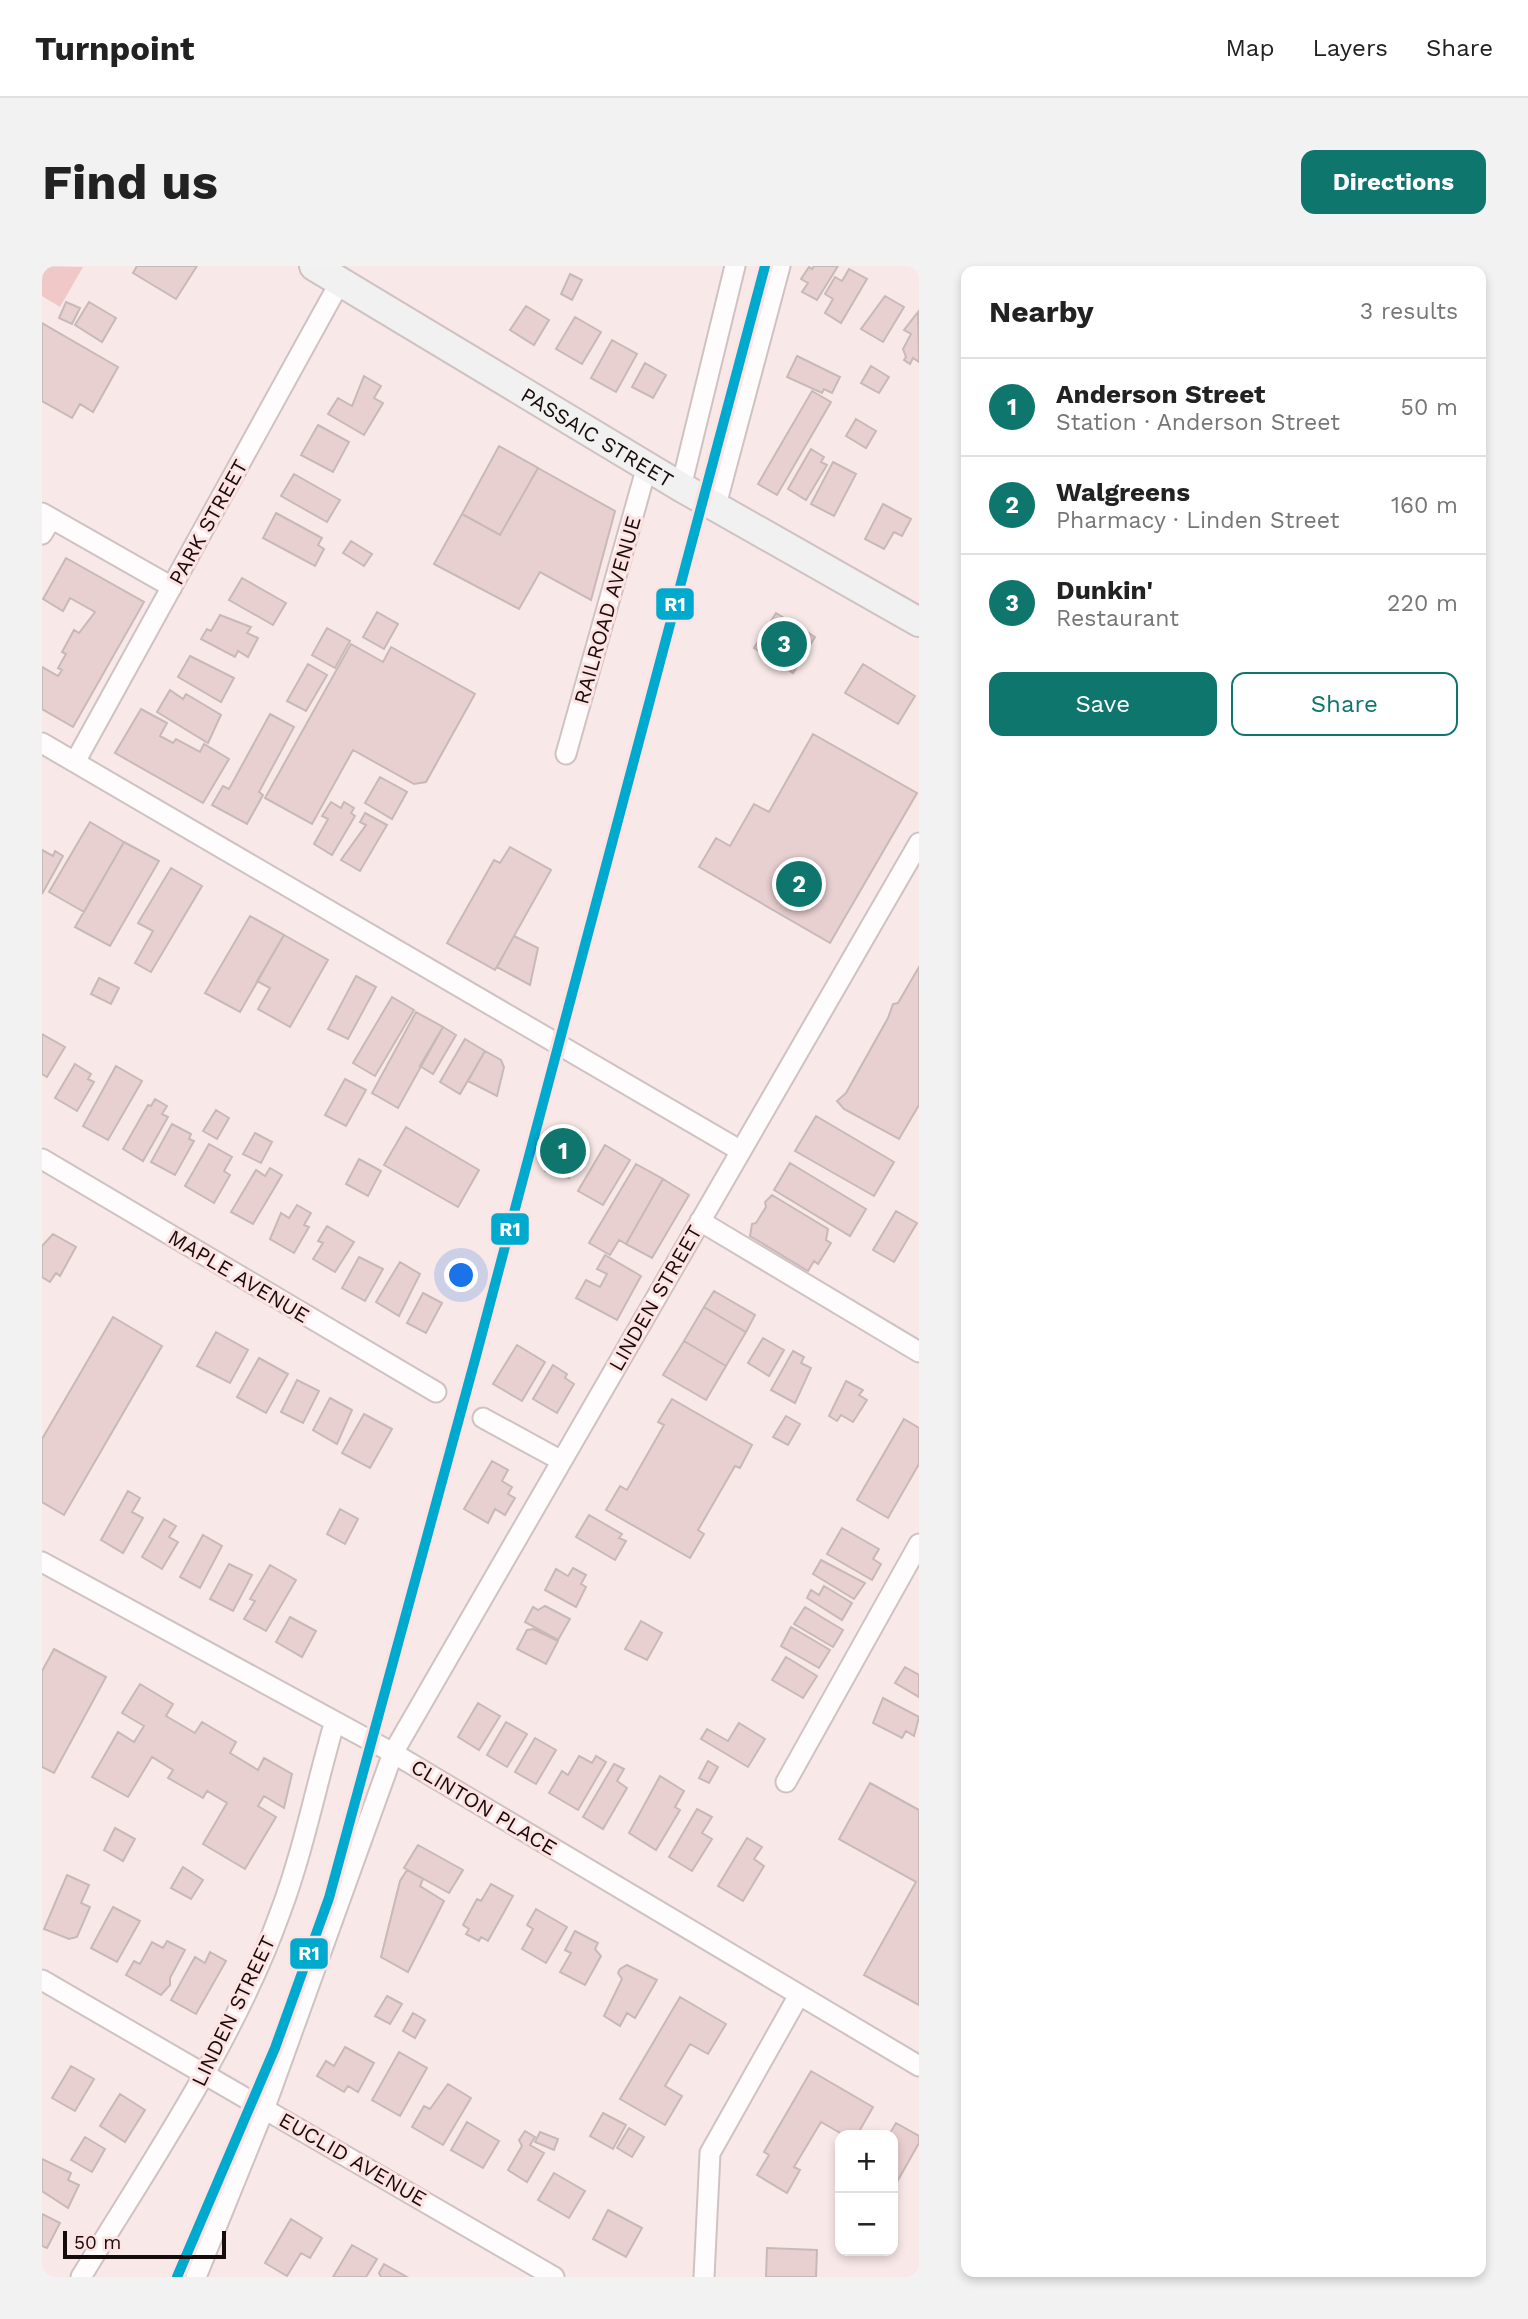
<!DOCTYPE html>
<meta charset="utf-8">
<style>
body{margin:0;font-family:"Work Sans",sans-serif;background:#f2f2f2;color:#222}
.controls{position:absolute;right:21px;bottom:21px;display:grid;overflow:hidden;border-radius:14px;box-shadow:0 4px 10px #0003}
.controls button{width:63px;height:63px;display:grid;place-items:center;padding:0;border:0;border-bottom:2px solid #e0e0e0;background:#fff;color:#222;font:35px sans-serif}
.scale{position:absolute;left:21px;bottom:18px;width:163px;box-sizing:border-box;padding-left:7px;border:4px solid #170c0c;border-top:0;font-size:19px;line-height:24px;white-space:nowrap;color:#170c0c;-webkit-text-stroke:5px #ffe2e2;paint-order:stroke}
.you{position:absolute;left:420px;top:1010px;width:24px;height:24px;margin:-18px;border:5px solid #fff;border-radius:50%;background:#1a73e8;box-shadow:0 0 0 10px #1a73e833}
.badge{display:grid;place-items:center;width:46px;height:46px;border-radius:50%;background:#0f766e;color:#fff;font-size:23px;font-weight:700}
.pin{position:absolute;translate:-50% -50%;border:4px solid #fff;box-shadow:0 2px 7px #0006}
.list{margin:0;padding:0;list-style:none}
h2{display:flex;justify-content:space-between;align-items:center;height:91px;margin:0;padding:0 28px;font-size:30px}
h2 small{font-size:23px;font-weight:400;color:#767676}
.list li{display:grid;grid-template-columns:46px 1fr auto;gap:21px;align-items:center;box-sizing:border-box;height:98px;padding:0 28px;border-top:2px solid #e0e0e0}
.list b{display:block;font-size:26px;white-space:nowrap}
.list p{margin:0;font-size:23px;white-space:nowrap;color:#767676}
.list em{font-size:23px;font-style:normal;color:#767676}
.actions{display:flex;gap:14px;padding:21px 28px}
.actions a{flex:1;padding:16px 0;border:2px solid #0f766e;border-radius:14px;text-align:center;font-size:24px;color:#0f766e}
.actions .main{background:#0f766e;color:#fff}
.map{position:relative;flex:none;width:877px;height:2011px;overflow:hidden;border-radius:14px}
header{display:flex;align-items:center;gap:42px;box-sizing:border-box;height:98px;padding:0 35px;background:#fff;border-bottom:2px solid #e0e0e0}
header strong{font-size:33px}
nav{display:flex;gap:38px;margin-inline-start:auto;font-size:24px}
.intro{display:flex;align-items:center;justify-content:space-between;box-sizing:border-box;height:168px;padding:0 42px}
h1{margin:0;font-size:49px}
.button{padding:18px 32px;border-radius:14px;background:#0f766e;color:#fff;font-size:24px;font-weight:700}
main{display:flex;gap:42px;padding:0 42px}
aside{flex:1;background:#fff;border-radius:14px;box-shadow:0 4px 10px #0003}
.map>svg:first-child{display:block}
.green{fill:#f0c8c8}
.building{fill:#e8cfd0;stroke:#c8b9b9;stroke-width:2}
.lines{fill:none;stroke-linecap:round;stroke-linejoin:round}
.minor-casing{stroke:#cfc2c2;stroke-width:23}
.secondary-casing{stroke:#cfc2c2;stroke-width:32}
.minor{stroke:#fefcfc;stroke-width:19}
.secondary{stroke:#f0f1f0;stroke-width:28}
.rail-1-casing{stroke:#ffe2e2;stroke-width:16}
.rail-1{stroke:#00a9ce;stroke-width:10}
.labels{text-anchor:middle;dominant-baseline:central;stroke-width:6;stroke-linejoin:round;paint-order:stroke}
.street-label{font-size:21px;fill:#170c0c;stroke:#ffe2e2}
.line-badge{stroke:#ffe2e2;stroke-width:2.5}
.badge-label{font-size:19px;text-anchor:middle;font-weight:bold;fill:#fff}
</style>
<header>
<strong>Turnpoint</strong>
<nav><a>Map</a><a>Layers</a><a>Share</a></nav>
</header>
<div class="intro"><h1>Find us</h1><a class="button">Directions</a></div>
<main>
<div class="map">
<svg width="877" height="2011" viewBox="0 0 877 2011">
<rect width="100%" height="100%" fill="#f9e8e8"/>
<path class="green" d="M 0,0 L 41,1 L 18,41 L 0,30 Z"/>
<path class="building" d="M 95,0 L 155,0 L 134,33 L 91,7 Z
M 772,0 L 796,0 L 775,34 L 760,26 L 766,17 L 759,13 L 767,1 L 770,3 Z
M 807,3 L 825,13 L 799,57 L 783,47 L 791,33 L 783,28 L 793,11 L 800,15 Z
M 528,8 L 540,14 L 530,34 L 519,28 Z
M 843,30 L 862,41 L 841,76 L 819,63 Z
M 24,36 L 38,42 L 30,58 L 17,52 Z
M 47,36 L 74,52 L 60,76 L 33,59 Z
M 484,40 L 507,54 L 492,79 L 468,64 Z
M 876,46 L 877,96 L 871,92 L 868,98 L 862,94 L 864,91 L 861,83 L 869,68 L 862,64 Z
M 533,51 L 559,66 L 540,98 L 514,83 Z
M 0,57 L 76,101 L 51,146 L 38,138 L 30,152 L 0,135 Z
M 570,74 L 595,88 L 574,126 L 549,112 Z
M 755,90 L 798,111 L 790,127 L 782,123 L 780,127 L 745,111 Z
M 603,97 L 624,109 L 611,132 L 590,121 Z
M 829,100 L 847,111 L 837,127 L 819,117 Z
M 322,110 L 339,120 L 332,132 L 341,137 L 322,169 L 286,148 L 296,132 L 310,140 Z
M 770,125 L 789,136 L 735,229 L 716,218 Z
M 814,153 L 834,165 L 824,182 L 804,170 Z
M 276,159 L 307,176 L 291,206 L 259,189 Z
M 457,180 L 496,202 L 458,269 L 420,248 Z
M 769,183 L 782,191 L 779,196 L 785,199 L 764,234 L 746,223 Z
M 791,196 L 814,208 L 792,250 L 769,238 Z
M 496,202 L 573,245 L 549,334 L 498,306 L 477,343 L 392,298 L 420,248 L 458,269 Z
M 252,208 L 298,234 L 285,256 L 239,230 Z
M 841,238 L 869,253 L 860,270 L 852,266 L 842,283 L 823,273 Z
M 234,247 L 280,272 L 276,279 L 282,283 L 273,300 L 221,272 Z
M 309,275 L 330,288 L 322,300 L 301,287 Z
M 24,292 L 102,336 L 31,461 L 0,443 L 0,401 L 16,410 L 20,404 L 16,402 L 24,388 L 20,386 L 32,364 L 37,367 L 53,346 L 28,332 L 21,345 L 1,333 Z
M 200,312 L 244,337 L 231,359 L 187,334 Z
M 335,346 L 356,358 L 342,383 L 321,371 Z
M 734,347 L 773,371 L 751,407 L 712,382 Z
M 178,349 L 209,361 L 205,367 L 216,372 L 206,391 L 196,385 L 193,391 L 159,373 L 165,363 L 169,365 Z
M 285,362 L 308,375 L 293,402 L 270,389 Z
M 309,378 L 341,396 L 349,381 L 433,428 L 384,516 L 372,518 L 311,484 L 270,558 L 223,532 Z
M 148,390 L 192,412 L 179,436 L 136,411 Z
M 266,398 L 285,409 L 264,445 L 245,435 Z
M 821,398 L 873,430 L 856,458 L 803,427 Z
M 128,424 L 141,433 L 144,428 L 179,449 L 166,477 L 115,446 Z
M 99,443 L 125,457 L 118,470 L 131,477 L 134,473 L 158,486 L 162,478 L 187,493 L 161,537 L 73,487 Z
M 228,448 L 252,461 L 217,526 L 221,529 L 205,558 L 170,539 L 181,520 L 187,523 Z
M 771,468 L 875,527 L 788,677 L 657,601 L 674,572 L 688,580 L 712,538 L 727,546 Z
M 338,511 L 365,526 L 350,553 L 323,537 Z
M 289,536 L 299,542 L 302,536 L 312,542 L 309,547 L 313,550 L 290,589 L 272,578 L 286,553 L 280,550 Z
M 323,547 L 345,559 L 318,605 L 299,594 L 324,559 L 318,556 Z
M 48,556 L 82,576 L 42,646 L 7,626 Z
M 82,576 L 117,595 L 68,680 L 33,661 Z
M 468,581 L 509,604 L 453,704 L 405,677 L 452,594 L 458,597 Z
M 0,584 L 11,590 L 13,585 L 21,590 L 0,628 Z
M 129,602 L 160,620 L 109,706 L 93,697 L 111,665 L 96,657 Z
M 208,650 L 242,669 L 198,746 L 163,727 Z
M 242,669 L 286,694 L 248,761 L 216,743 L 228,722 L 215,715 Z
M 472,670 L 496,682 L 488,719 L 455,701 Z
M 877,701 L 877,839 L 857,873 L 802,843 L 795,835 L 804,827 L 846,752 L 851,738 L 856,737 Z
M 314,710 L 334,721 L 306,773 L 286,763 Z
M 57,712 L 77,722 L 69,738 L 49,728 Z
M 350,731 L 372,744 L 333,810 L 311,797 Z
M 374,746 L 401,761 L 356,842 L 330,827 Z
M 401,761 L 414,769 L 391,808 L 378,800 Z
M 0,768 L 23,781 L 5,811 L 0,808 Z
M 423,773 L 443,785 L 418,828 L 398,816 Z
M 443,785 L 459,794 L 462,801 L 455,830 L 426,815 Z
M 33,798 L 49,808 L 46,813 L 52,816 L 35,845 L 13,832 Z
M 74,800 L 100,815 L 66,874 L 41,860 Z
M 303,813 L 324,824 L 304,860 L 283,849 Z
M 113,833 L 125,840 L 120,848 L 126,851 L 101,895 L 81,883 L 106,839 L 109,840 Z
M 174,844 L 187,852 L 175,873 L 161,865 Z
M 774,850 L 852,896 L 832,930 L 753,885 Z
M 130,858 L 149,868 L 147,873 L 152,875 L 133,909 L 109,896 Z
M 517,860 L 540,867 L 527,912 L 503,905 Z
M 364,861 L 437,904 L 416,941 L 342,899 Z
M 213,867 L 230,876 L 219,897 L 201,888 Z
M 167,878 L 190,891 L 182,905 L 188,909 L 172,937 L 143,920 Z
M 563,879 L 588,894 L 561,939 L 536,925 Z
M 317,893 L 339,905 L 326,930 L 304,918 Z
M 748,897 L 824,943 L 808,970 L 732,924 Z
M 594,898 L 621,913 L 584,978 L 577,974 L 568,989 L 547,977 Z
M 228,902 L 240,909 L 211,958 L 189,946 L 214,904 L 223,910 Z
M 621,913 L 647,929 L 610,992 L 584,978 Z
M 730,929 L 786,963 L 784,974 L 789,977 L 776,998 L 772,995 L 766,1005 L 708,970 L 710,958 L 714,957 L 724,941 L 723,936 Z
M 255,939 L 269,947 L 262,959 L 267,961 L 252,987 L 228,973 L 239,947 L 247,952 Z
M 854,945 L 875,957 L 852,996 L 831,984 Z
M 285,960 L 312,976 L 293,1006 L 271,993 L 281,977 L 276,975 Z
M 11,968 L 34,981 L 18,1010 L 14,1007 L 8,1016 L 0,1011 L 0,980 Z
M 563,989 L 599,1010 L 575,1054 L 534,1032 L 544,1014 L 558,1021 L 565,1008 L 555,1003 Z
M 317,991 L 341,1003 L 323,1035 L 300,1022 Z
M 358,996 L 378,1008 L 357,1050 L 334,1036 Z
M 672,1025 L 713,1049 L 704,1066 L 662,1041 Z
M 381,1027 L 400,1037 L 384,1067 L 365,1057 Z
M 662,1041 L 704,1066 L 684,1100 L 642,1075 Z
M 71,1051 L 120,1080 L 22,1249 L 0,1236 L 0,1173 Z
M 174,1066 L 206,1084 L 188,1117 L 155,1100 Z
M 721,1072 L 742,1084 L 727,1110 L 706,1097 Z
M 642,1075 L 684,1100 L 664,1134 L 621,1109 Z
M 475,1079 L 503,1096 L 480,1135 L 451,1118 Z
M 751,1085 L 762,1091 L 759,1097 L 769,1102 L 753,1137 L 729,1124 Z
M 217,1092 L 246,1108 L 224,1147 L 195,1131 Z
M 511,1099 L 525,1108 L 523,1112 L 532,1118 L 515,1147 L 491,1133 Z
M 255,1114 L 277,1125 L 261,1157 L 239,1146 Z
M 804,1115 L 821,1124 L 817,1129 L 825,1134 L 811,1156 L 799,1149 L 795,1155 L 787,1150 Z
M 288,1132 L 310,1144 L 295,1178 L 271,1164 Z
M 630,1133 L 710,1179 L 698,1202 L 693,1200 L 656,1264 L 662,1268 L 648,1292 L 564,1244 L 578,1220 L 585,1224 L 622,1159 L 616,1156 Z
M 322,1148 L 350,1163 L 328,1202 L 300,1187 Z
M 744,1150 L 758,1158 L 746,1179 L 731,1171 Z
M 862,1153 L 877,1162 L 877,1198 L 846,1252 L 815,1234 Z
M 450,1195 L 466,1204 L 460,1215 L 470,1221 L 466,1228 L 473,1232 L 463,1249 L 453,1243 L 446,1257 L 422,1243 Z
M 86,1225 L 98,1232 L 90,1246 L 101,1252 L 81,1287 L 59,1274 Z
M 298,1243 L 316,1253 L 303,1278 L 285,1268 Z
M 547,1249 L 580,1268 L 577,1272 L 584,1275 L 573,1294 L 534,1271 Z
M 122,1253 L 134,1260 L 127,1271 L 136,1276 L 120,1303 L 100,1291 Z
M 800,1262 L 837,1283 L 831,1293 L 839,1298 L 830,1314 L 785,1288 Z
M 161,1269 L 180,1280 L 158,1322 L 138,1311 Z
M 779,1294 L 823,1317 L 812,1333 L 771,1308 Z
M 187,1298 L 210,1309 L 191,1345 L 168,1333 Z
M 228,1299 L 254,1314 L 224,1365 L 202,1353 L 213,1335 L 208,1333 Z
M 531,1302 L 544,1309 L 539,1318 L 544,1321 L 534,1341 L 503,1324 L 514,1303 L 526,1310 Z
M 782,1320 L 810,1337 L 800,1354 L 765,1332 L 769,1324 L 777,1329 Z
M 503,1340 L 528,1353 L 516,1374 L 483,1356 L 491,1341 L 496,1344 Z
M 763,1341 L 801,1364 L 791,1381 L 752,1358 Z
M 248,1351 L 274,1365 L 260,1391 L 234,1376 Z
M 599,1355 L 620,1367 L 605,1394 L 583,1383 Z
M 749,1361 L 788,1384 L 777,1402 L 739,1380 Z
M 491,1363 L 516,1375 L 504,1398 L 475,1383 L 485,1364 Z
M 12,1383 L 64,1411 L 12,1507 L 0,1501 L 0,1405 Z
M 744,1391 L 775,1410 L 761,1432 L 730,1414 Z
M 863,1401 L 877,1409 L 877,1431 L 853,1417 Z
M 98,1418 L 131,1438 L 124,1450 L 153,1467 L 160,1456 L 194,1476 L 188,1487 L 216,1504 L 222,1492 L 250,1508 L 242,1542 L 222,1530 L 216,1540 L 234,1551 L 203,1603 L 161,1578 L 185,1537 L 165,1525 L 161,1532 L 126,1512 L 131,1504 L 110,1491 L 86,1531 L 50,1511 L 76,1466 L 92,1476 L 102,1460 L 80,1447 Z
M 841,1432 L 877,1451 L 872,1470 L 864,1465 L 860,1472 L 831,1457 Z
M 436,1437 L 458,1450 L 437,1484 L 416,1471 Z
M 464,1456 L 485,1468 L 465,1501 L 445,1489 Z
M 697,1457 L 723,1473 L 706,1501 L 659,1473 L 665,1463 L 686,1475 Z
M 493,1472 L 514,1484 L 494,1518 L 473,1506 Z
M 537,1490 L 550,1497 L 554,1490 L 564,1496 L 536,1544 L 507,1527 L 520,1505 L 526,1509 Z
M 666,1495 L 676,1501 L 667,1517 L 657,1512 Z
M 572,1498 L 582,1503 L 575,1515 L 585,1522 L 561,1563 L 541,1551 Z
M 618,1510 L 642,1525 L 633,1541 L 638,1544 L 614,1584 L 587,1567 Z
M 828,1517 L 877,1544 L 877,1739 L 822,1709 L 874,1616 L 797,1573 Z
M 655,1543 L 670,1551 L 660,1567 L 670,1573 L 650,1605 L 627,1591 Z
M 73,1562 L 93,1573 L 81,1595 L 62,1584 Z
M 705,1572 L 720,1581 L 712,1593 L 722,1600 L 701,1635 L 676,1620 Z
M 376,1579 L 421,1604 L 407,1627 L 362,1602 Z
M 141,1601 L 161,1614 L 149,1633 L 129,1622 Z
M 365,1604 L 381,1613 L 378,1620 L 402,1635 L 366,1706 L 339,1691 L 358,1615 Z
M 25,1609 L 47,1619 L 39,1637 L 48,1641 L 35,1671 L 27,1673 L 2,1663 Z
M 449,1618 L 471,1630 L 446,1675 L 439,1671 L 437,1675 L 424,1668 L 427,1663 L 421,1659 L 435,1633 L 439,1635 Z
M 71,1641 L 98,1655 L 75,1696 L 49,1682 Z
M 494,1643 L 525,1661 L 504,1697 L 480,1683 L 491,1663 L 485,1659 Z
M 533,1665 L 556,1677 L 553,1683 L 559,1690 L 543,1719 L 518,1706 L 529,1687 L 523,1684 Z
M 125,1675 L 143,1684 L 128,1712 L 128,1719 L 119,1729 L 84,1709 L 92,1695 L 98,1698 L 110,1676 L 121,1682 Z
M 168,1686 L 184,1695 L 154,1748 L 129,1734 L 153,1691 L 163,1697 Z
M 585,1699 L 615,1714 L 593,1752 L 585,1747 L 578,1760 L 562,1750 L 580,1713 L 576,1707 L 578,1703 Z
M 345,1730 L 360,1738 L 348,1758 L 333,1750 Z
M 638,1731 L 684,1758 L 666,1788 L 648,1778 L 623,1820 L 640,1830 L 623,1859 L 578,1833 Z
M 371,1747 L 383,1754 L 373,1772 L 361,1765 Z
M 303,1781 L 332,1797 L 316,1826 L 306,1820 L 302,1826 L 275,1810 L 284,1795 L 292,1800 Z
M 357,1786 L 385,1802 L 358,1850 L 330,1834 Z
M 29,1800 L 52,1813 L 33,1845 L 10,1832 Z
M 769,1805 L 831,1841 L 815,1869 L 802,1869 L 779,1856 L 752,1901 L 758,1904 L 745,1927 L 715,1909 L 727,1889 L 722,1886 Z
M 406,1818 L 429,1832 L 401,1879 L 370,1861 L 382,1840 L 388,1843 Z
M 78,1828 L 103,1844 L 83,1876 L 58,1860 Z
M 561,1847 L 584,1859 L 571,1883 L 548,1870 Z
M 425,1856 L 457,1875 L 441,1902 L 409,1884 Z
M 854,1857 L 877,1870 L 877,1877 L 851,1923 L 851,1869 L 847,1869 Z
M 587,1862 L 602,1871 L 590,1891 L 575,1882 Z
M 483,1865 L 493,1871 L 488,1879 L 502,1887 L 485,1916 L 466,1904 L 480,1880 L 477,1874 Z
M 498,1866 L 516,1873 L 512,1884 L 493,1876 Z
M 43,1871 L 63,1883 L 50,1906 L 29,1894 Z
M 0,1893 L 29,1907 L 26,1914 L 37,1919 L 26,1942 L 0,1925 Z
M 512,1907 L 543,1925 L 527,1952 L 496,1934 Z
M 566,1944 L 600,1962 L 584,1991 L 551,1973 Z
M 0,1948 L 18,1957 L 5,1982 L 0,1980 Z
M 249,1953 L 280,1972 L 268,1992 L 259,1987 L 245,2010 L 223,1997 Z
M 310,1979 L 335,1993 L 324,2011 L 291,2011 Z
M 725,1982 L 775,1984 L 774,2011 L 724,2011 Z
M 342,1998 L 365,2011 L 339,2011 L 337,2007 Z"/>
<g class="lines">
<defs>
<path id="minor" d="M 639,221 L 693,0
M 674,239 L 738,0
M 0,247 L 130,321
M 0,268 L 9,253
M 0,477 L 699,885
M 524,488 L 605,200
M 33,496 L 298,16
M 0,893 L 394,1126
M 658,955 L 877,1086
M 441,1152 L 518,1194
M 0,1296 L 351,1487 L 877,1800
M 744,1516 L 877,1278
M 0,1714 L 512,2011
M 39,2011 C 110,1894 191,1777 238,1647 C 261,1586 274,1520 292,1458
M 154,2011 L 223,1841 L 351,1487 L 877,577
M 662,2011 L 668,1887 L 757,1729"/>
<g id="secondary">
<path id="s1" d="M 272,0 L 639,221 L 877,356"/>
</g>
</defs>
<use href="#minor" class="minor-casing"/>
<use href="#secondary" class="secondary-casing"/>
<use href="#minor" class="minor"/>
<use href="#secondary" class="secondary"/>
<defs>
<path id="rail-1" d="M 135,2011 L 233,1782 L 287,1632 L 434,1090 L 723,0"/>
</defs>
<use href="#rail-1" class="rail-1-casing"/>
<use href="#rail-1" class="rail-1"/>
</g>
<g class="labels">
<g class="street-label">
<text stroke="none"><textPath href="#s1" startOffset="331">PASSAIC STREET</textPath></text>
<text transform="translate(166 256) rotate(-61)">PARK STREET</text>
<text transform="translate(565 344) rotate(-74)">RAILROAD AVENUE</text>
<text transform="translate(197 1010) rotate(31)">MAPLE AVENUE</text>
<text transform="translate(613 1032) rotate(-60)">LINDEN STREET</text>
<text transform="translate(442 1541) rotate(31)">CLINTON PLACE</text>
<text transform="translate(191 1745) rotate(-64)">LINDEN STREET</text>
<text transform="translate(311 1893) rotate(30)">EUCLID AVENUE</text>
</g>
</g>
<g class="line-badge">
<rect x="613" y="321" width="40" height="34" rx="7" fill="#00a9ce"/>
<rect x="448" y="946" width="40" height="34" rx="7" fill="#00a9ce"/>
<rect x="247" y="1671" width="40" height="33" rx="7" fill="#00a9ce"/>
</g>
<g class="badge-label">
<text x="633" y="345">R1</text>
<text x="468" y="970">R1</text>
<text x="267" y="1694">R1</text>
</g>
</svg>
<div class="controls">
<button>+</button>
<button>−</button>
</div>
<div class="scale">50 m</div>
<div class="you"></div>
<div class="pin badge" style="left:521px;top:885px">1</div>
<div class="pin badge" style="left:757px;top:618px">2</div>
<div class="pin badge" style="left:742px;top:378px">3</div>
</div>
<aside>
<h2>Nearby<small>3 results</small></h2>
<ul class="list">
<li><span class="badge">1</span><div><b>Anderson Street</b><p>Station · Anderson Street</p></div><em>50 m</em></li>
<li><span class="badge">2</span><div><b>Walgreens</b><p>Pharmacy · Linden Street</p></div><em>160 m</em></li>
<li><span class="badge">3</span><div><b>Dunkin'</b><p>Restaurant</p></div><em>220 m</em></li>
</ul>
<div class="actions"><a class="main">Save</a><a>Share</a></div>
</aside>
</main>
